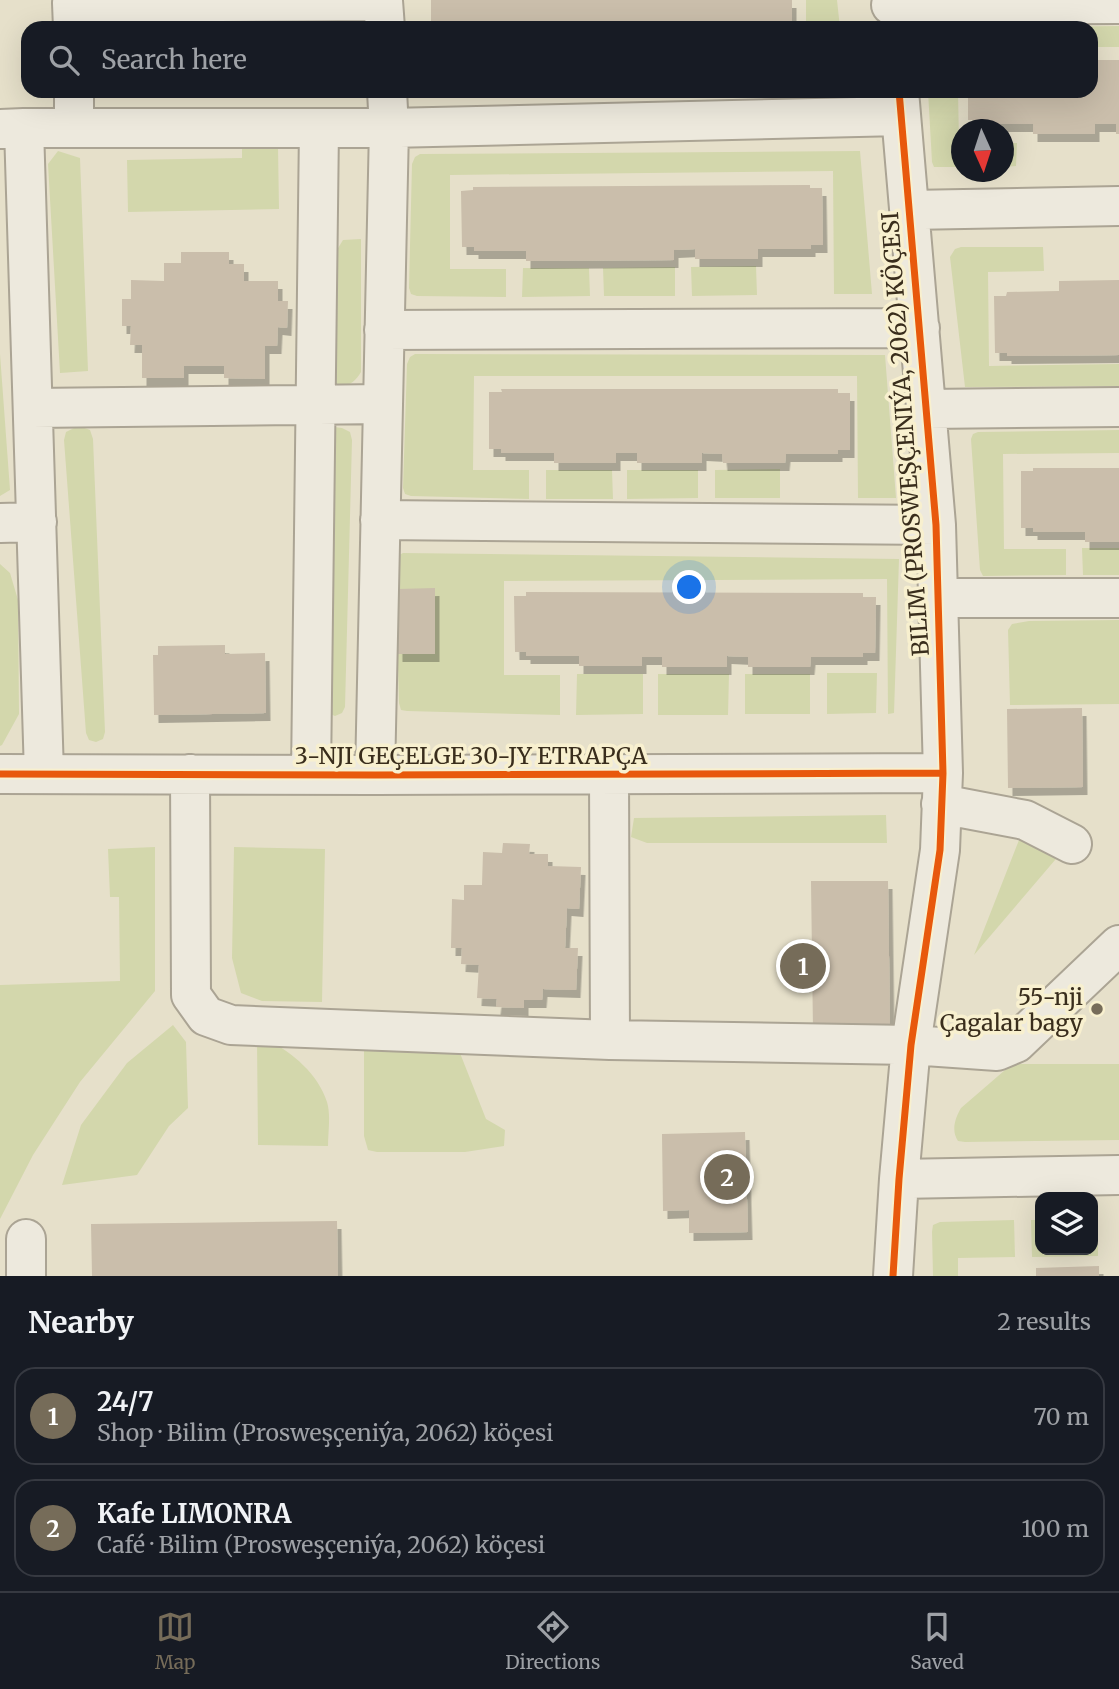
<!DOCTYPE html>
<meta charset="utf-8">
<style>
body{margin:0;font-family:Merriweather,serif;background:#242831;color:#f1f3f6}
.controls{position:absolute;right:21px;bottom:21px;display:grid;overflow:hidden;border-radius:14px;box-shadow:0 7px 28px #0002}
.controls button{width:63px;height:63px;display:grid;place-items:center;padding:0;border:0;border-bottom:2px solid #363941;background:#171b24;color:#f1f3f6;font:35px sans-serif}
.compass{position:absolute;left:951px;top:119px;width:63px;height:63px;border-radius:50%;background:#171b24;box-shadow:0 7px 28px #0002;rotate:177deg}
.you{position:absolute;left:690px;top:588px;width:24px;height:24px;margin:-18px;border:5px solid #fff;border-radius:50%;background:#1a73e8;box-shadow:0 0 0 10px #1a73e833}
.badge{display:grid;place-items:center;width:46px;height:46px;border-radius:50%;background:#766c59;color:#fff;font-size:23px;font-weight:700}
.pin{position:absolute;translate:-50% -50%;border:4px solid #fff;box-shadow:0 2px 7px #0006}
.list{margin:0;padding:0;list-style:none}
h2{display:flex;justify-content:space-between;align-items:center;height:91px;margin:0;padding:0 28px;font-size:30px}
h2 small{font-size:23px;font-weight:400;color:#9ea1a6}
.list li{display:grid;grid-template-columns:46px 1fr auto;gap:21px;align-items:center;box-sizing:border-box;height:98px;margin:0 14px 14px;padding:0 14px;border:2px solid #363941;border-radius:21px}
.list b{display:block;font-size:26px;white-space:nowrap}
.list p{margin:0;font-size:23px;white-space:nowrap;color:#9ea1a6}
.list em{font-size:23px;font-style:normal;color:#9ea1a6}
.icon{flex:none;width:38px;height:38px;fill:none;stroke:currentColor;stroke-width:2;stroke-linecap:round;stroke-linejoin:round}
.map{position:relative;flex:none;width:1119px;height:1276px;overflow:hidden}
.search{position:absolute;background:#171b24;box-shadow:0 7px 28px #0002;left:21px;right:21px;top:21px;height:77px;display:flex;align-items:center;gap:18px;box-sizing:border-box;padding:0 24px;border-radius:21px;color:#9ea1a6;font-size:26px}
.sheet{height:315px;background:#171b24}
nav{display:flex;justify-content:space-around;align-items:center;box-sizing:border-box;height:98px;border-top:2px solid #363941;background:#171b24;font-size:19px;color:#9ea1a6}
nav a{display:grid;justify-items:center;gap:4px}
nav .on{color:#766c59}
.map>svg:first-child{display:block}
.green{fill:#d3d7ac}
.building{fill:#cabeab;filter:url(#shadow)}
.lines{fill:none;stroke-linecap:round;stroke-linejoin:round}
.minor-casing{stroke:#aba494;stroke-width:42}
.minor{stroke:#ede9dd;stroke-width:38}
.cycleway-casing{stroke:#f8f0cf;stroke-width:11}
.cycleway{stroke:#e8590c;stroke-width:7}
.poi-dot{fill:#766c59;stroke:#f8f0cf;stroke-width:2.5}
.labels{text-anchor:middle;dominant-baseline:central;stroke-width:7;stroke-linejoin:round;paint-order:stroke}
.street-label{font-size:23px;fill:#392d1c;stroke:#f8f0cf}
.poi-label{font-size:23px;fill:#392d1c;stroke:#f8f0cf;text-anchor:end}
</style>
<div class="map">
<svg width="1119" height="1276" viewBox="0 0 1119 1276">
<defs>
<filter id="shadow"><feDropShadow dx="4.5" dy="8" stdDeviation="0" flood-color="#0004"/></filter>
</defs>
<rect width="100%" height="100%" fill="#e6e0ca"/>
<path class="green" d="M 806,0 L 837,0 L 840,28 L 806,28 Z
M 1119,26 L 1119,47 L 1091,47 L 1091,28 L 967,28 Z
M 928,91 L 958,91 L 959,144 L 961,144 L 961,167 L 934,167 L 932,162 Z
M 1004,143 L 1017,143 L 1016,166 L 1004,167 Z
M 278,147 L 279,209 L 128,212 L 127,160 L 242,158 L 242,148 Z
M 58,151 L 80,158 L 88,371 L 60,373 L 48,164 Z
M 860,151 L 872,294 L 834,294 L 833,171 L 450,175 L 450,269 L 506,269 L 506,297 L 417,296 L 411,294 L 409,288 L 412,164 L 415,157 L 420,154 Z
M 361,239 L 361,372 C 353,386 342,390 329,380 L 324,271 L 343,240 Z
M 961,247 L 1043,247 L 1044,271 L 988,272 L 989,366 L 1119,364 L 1119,386 L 965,387 L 950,257 L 955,249 Z
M 756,266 L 757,295 L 692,296 L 691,267 Z
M 675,267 L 675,296 L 604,296 L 603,268 Z
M 523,268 L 589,268 L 590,296 L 522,297 Z
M 0,354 L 10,490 L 0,496 Z
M 415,354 L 885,355 L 896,498 L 858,498 L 857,376 L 474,376 L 473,470 L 529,470 L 529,499 L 411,496 L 405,494 L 403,488 L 407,364 L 410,357 Z
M 82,427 L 90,430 L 93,439 L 105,732 L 103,739 L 96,742 L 89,740 L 86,733 L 64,440 L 66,432 L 74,428 Z
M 334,427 L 342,428 L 350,432 L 352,440 L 345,707 L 342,713 L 335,716 L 328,713 Z
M 1119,430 L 1119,453 L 1003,454 L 1004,549 L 1066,549 L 1066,575 L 983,576 L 980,570 L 971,439 L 973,434 L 978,432 Z
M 780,469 L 780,498 L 715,498 L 715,470 Z
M 546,470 L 612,470 L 613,499 L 546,499 Z
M 627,470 L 698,470 L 698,498 L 627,499 Z
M 1082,548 L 1119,548 L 1119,575 L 1083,575 Z
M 403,553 L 899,559 L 894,713 L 888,714 L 887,579 L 504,581 L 504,675 L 560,675 L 560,715 L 407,711 L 401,710 L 399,703 L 395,563 L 397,556 Z
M 0,564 L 10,573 L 18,600 L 19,714 L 2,745 L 0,746 Z
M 1119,620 L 1119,704 L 1010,705 L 1008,630 L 1012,624 L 1029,621 Z
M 827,673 L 877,673 L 876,713 L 827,714 Z
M 577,674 L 643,674 L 643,714 L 576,715 Z
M 658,674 L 729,674 L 728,715 L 658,715 Z
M 745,674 L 810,674 L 810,714 L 745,714 Z
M 886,815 L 887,843 L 647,843 L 631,837 L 634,818 Z
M 1019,840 L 1061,853 L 974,955 Z
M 155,847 L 155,991 L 80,1082 L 33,1155 L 0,1219 L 0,985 L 120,981 L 119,897 L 110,897 L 108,849 Z
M 234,847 L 325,849 L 322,1002 L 262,1001 L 241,993 L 232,958 Z
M 173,1025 L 186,1042 L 188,1108 L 169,1126 L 137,1175 L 62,1185 L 81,1125 L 127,1063 Z
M 268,1040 C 293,1053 318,1074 327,1102 C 331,1115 328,1132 328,1146 L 258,1145 L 257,1041 Z
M 364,1046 L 458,1048 L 486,1119 L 505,1130 L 504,1146 L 465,1152 L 377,1152 L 368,1150 L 364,1136 Z
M 1012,1064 L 1119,1064 L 1119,1140 L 965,1142 L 958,1141 C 951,1131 955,1118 961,1108 Z
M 1093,1219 L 1098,1219 L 1098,1256 L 1032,1257 L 1031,1220 L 1040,1220 L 1040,1250 L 1093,1250 Z
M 1014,1220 L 1015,1257 L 958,1258 L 958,1276 L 933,1276 L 932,1232 L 933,1225 L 940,1222 Z"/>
<path class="building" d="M 431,0 L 792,0 L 792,28 L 431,28 Z
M 1091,60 L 1119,60 L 1119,134 L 1116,134 L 1116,124 L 1095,124 L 1095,134 L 1033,134 L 1033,124 L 980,124 L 980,120 L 968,120 L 968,91 L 1091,91 Z
M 810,185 L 810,188 L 822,188 L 823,245 L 811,245 L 811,249 L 758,249 L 758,259 L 695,259 L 695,249 L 674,250 L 674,260 L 526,261 L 526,251 L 474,251 L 474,247 L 462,247 L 461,191 L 473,190 L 473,187 Z
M 181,252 L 229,252 L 229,264 L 244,264 L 244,281 L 278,281 L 278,301 L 288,301 L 287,328 L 278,327 L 277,346 L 265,346 L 265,379 L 224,378 L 224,366 L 184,366 L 184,378 L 142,378 L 142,345 L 130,345 L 131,326 L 122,326 L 122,299 L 131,299 L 131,280 L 164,281 L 164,263 L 181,263 Z
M 1119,280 L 1119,355 L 1007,356 L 1007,353 L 995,353 L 994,296 L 1006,296 L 1007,292 L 1059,291 L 1059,281 Z
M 501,389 L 838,389 L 838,393 L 850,393 L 850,450 L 838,450 L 838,454 L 786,454 L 785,463 L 723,463 L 722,454 L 702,453 L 702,463 L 637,463 L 637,453 L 616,453 L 616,463 L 554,463 L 554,453 L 501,453 L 501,449 L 489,449 L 489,392 L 502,392 Z
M 1033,468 L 1119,468 L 1119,542 L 1085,542 L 1085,532 L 1033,532 L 1033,528 L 1021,528 L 1021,471 L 1033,471 Z
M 435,588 L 435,654 L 398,654 L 397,589 Z
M 526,592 L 863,593 L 863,597 L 876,597 L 875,653 L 863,653 L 863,657 L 811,657 L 810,667 L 748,667 L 748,657 L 727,656 L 727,667 L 662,667 L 662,657 L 642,657 L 642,666 L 579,666 L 579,656 L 526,656 L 526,652 L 515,652 L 514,596 L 526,596 Z
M 225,645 L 225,654 L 265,653 L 266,713 L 154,715 L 153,655 L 158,655 L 158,646 Z
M 1082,708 L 1083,787 L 1008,788 L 1007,709 Z
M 503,843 L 530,844 L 529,854 L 548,854 L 548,866 L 581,867 L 579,909 L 567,908 L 565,948 L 578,948 L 576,990 L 543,989 L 542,1000 L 524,1000 L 524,1008 L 496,1007 L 497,999 L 477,998 L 479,965 L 461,964 L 462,948 L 451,948 L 452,899 L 464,900 L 464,885 L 482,885 L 483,852 L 502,853 Z
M 811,881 L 888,881 L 890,1029 L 813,1031 Z
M 745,1132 L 748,1232 L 689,1233 L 689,1210 L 663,1211 L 662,1134 Z
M 337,1221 L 338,1276 L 92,1276 L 91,1224 Z
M 1099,1266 L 1099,1276 L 1036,1276 L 1036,1268 Z"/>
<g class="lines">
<defs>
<path id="minor" d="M 891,5 L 1119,4
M 73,28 L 72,3 L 383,1 L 385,28
M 24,128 L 389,128 L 901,116
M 74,128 L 74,91
M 0,129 L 24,128 L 44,774
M 910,210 L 1119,206
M 384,330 L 920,328
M 33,408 L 383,404
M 927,409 L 1119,407
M 380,520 L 936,525
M 0,523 L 37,522
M 939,598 L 1119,598
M 0,774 L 375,775 L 943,773
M 190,774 L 191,995 L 206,1016 L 231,1025 L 610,1040 L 911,1045 L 997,1051 L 1016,1043 L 1119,945
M 609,774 L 610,1040
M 311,775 L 319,128
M 375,775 L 389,128 L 387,91
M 941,804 L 1025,820 L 1072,844
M 899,1179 L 1119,1175
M 26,1239 L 26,1276
M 893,1276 L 899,1179 L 911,1045 L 940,850 L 943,773 L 936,525 L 899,91"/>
</defs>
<use href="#minor" class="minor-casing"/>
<use href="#minor" class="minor"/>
<defs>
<path id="cycleway" d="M 0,774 L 375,775 L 943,773
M 893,1276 L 899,1179 L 911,1045 L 940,850 L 943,773 L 936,525 L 899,91"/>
</defs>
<use href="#cycleway" class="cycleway-casing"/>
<use href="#cycleway" class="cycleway"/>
</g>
<circle class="poi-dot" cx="1097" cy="1009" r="7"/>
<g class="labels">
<g class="street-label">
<text transform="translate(905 434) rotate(-94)">BILIM (PROSWEŞÇENIÝA, 2062) KÖÇESI</text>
<text x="471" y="755">3-NJI GEÇELGE 30-JY ETRAPÇA</text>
</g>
<g class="poi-label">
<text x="1083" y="996">55-nji<tspan x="1083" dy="26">Çagalar bagy</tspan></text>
</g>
</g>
</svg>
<div class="controls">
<button><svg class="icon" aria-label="layers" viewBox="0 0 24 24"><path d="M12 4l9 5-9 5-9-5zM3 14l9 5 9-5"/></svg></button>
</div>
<svg class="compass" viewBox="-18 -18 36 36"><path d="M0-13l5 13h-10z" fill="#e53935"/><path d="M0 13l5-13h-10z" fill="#9ea1a6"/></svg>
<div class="you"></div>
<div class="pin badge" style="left:803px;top:966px">1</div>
<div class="pin badge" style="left:727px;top:1177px">2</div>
<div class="search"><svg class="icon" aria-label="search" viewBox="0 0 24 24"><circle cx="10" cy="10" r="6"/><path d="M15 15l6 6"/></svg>Search here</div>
</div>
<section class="sheet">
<h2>Nearby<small>2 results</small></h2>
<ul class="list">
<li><span class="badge">1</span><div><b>24/7</b><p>Shop · Bilim (Prosweşçeniýa, 2062) köçesi</p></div><em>70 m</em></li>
<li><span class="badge">2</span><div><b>Kafe LIMONRA</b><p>Café · Bilim (Prosweşçeniýa, 2062) köçesi</p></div><em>100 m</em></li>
</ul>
</section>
<nav>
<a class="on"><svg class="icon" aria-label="map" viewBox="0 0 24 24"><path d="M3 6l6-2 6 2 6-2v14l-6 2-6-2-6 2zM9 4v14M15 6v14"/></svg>Map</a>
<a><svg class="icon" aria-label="directions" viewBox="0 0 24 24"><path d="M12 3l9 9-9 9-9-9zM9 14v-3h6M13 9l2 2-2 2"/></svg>Directions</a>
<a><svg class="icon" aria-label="saved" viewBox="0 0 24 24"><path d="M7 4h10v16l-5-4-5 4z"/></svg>Saved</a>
</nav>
